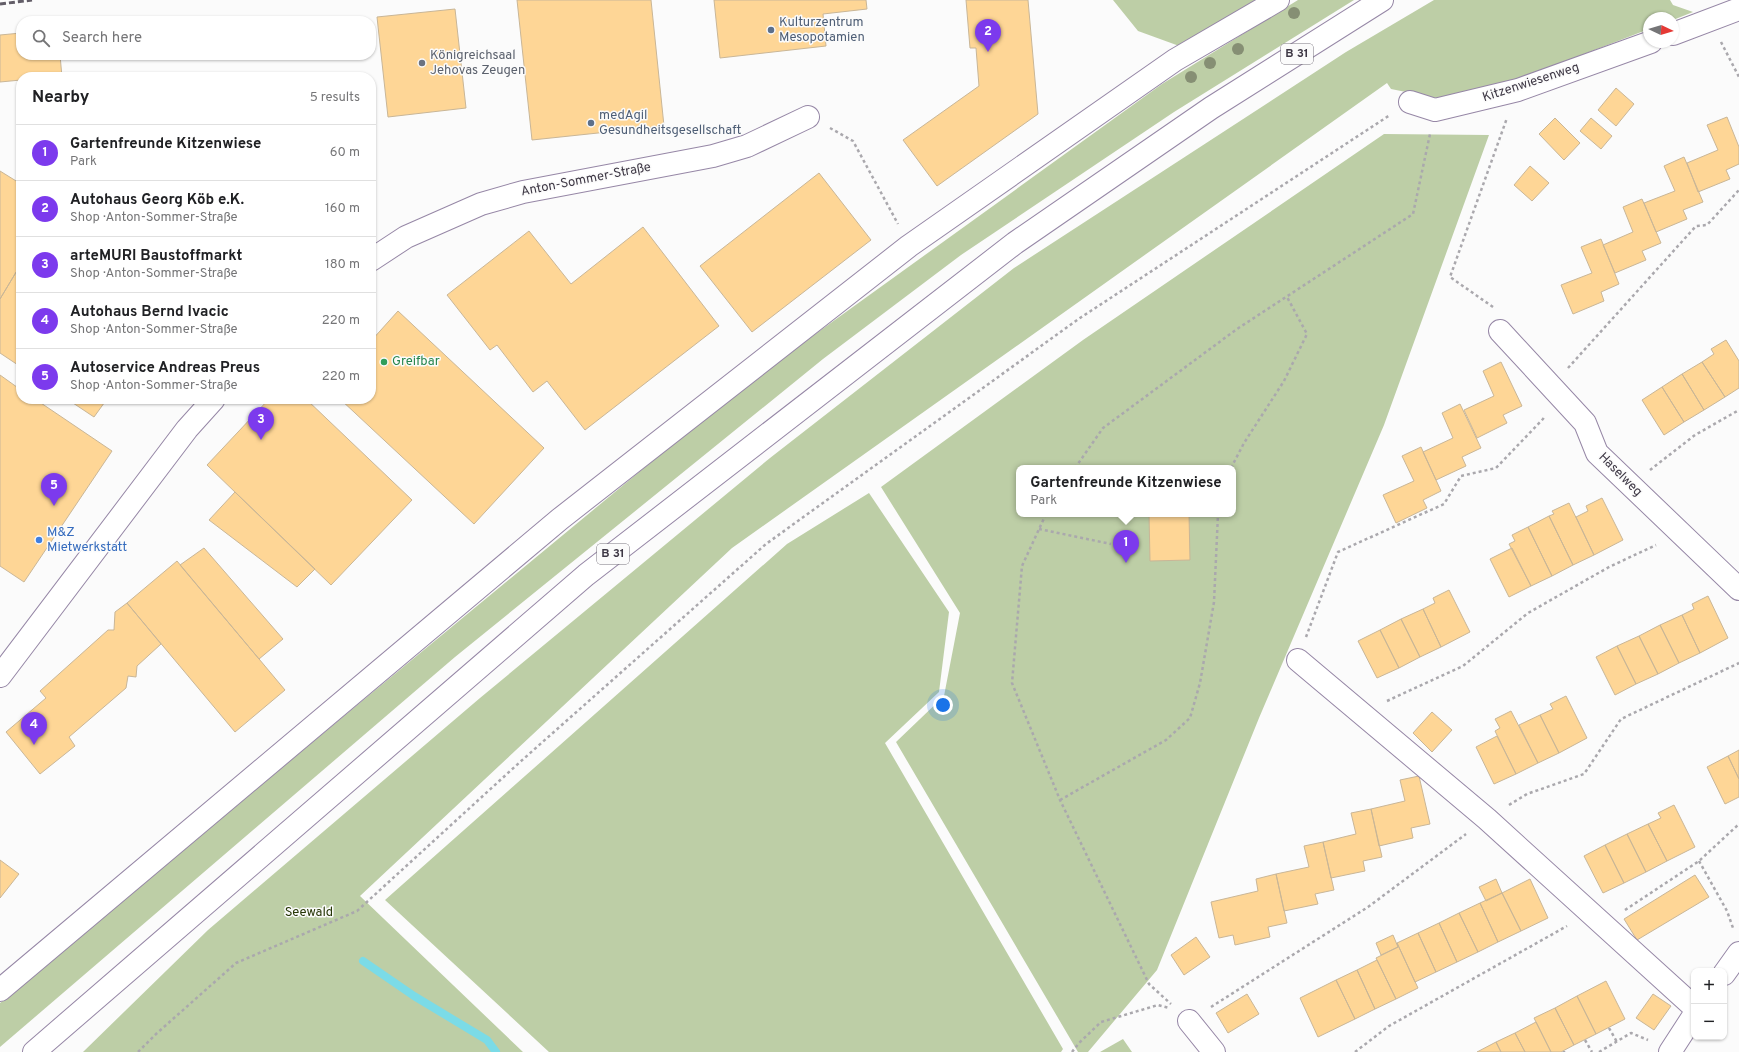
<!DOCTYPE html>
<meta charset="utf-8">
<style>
body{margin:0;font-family:Overpass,sans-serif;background:#f2f2f2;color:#202124}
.controls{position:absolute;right:12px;bottom:12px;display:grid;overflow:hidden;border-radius:8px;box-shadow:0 1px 3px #0004}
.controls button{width:36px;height:36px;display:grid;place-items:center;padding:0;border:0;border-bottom:1px solid #e0e0e0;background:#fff;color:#202124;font:20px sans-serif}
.compass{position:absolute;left:1643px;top:12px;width:36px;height:36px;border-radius:50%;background:#fff;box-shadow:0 1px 3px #0004;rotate:94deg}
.you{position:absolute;left:943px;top:705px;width:14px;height:14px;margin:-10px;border:3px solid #fff;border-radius:50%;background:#1a73e8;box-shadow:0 0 0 6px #1a73e833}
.badge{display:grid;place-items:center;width:26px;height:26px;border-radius:50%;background:#7c3aed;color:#fff;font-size:13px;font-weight:700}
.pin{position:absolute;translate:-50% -33px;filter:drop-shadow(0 1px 2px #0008)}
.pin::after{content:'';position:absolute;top:21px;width:14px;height:12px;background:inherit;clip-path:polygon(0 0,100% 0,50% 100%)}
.popup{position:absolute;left:1016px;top:465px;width:220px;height:52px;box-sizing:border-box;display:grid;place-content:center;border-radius:8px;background:#fff;filter:drop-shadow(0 1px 3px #0005);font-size:13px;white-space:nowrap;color:#757577}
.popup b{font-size:15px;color:#202124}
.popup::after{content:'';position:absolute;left:50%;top:100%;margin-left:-8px;border:8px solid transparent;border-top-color:#fff}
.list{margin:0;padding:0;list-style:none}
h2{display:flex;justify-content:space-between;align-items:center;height:52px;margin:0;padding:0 16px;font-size:17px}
h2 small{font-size:13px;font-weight:400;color:#757577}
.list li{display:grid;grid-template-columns:26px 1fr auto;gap:12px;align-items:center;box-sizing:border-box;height:56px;padding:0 16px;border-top:1px solid #e0e0e0}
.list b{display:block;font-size:15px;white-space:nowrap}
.list p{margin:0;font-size:13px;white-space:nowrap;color:#757577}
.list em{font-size:13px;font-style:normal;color:#757577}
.icon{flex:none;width:22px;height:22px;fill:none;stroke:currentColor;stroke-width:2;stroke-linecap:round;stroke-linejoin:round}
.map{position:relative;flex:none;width:1739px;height:1052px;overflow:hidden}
.search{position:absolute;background:#fff;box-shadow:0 1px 3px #0004;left:16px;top:16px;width:360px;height:44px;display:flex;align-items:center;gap:10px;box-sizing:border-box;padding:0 14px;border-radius:16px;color:#757577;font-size:15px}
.panel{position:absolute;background:#fff;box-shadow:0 1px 3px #0004;left:16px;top:72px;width:360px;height:332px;border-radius:16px}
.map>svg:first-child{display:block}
.green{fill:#bdcea6;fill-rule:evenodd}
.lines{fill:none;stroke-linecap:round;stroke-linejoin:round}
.stream{stroke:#7bdbe7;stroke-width:8}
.building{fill:#fed696;stroke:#c9b697}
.minor-casing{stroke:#9687a6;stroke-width:24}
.major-casing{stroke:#9687a6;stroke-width:24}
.path{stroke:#aaa8ad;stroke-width:2.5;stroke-dasharray:3 3;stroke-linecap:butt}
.minor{stroke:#fff;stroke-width:22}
.major{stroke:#fff;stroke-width:22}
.rail{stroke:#625d67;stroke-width:3;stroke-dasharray:6 3;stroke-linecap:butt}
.tree{fill:#868f74}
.service-dot{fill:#5c6f8a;stroke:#fbfbfb;stroke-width:1.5}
.worship-dot{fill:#6b7280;stroke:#fbfbfb;stroke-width:1.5}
.leisure-dot{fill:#2e9e5b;stroke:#fbfbfb;stroke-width:1.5}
.shop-dot{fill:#3f7fe0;stroke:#fbfbfb;stroke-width:1.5}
.labels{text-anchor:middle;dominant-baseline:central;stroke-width:3;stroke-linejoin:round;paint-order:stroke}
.shield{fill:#fbfbfb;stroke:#77727c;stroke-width:1}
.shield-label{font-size:12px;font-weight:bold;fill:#3e3845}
.service-label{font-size:13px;fill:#4e5e75;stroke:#fbfbfb;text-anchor:start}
.worship-label{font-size:13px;fill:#5b616d;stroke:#fbfbfb;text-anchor:start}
.street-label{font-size:13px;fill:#3e3845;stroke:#fbfbfb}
.leisure-label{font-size:13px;fill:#27864d;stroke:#fbfbfb;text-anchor:start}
.shop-label{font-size:13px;fill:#366cbe;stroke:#fbfbfb;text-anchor:start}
.park-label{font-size:13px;fill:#263605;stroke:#fbfbfb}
</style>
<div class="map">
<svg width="1739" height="1052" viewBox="0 0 1739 1052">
<rect width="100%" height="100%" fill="#fbfbfb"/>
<path class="green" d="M 1113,0 L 1265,0 L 1182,47 L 1138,31 Z
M 1298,0 L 1354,0 L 1174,112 L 961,255 L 823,359 L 455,657 L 0,1047 L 0,1003 L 350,711 L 742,387 L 1162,84 Z
M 1434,0 L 1670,0 L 1673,5 L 1693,12 L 1673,20 L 1673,18 L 1649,18 L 1649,29 L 1486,92 L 1436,98 L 1391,89 L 1387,83 L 732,548 L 360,896 L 523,1052 L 83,1052 L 208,930 L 480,698 L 770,458 L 1014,268 L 1346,52 Z
M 1384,134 L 1489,135 L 1384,425 L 1259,718 L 1157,970 L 1088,1052 L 1078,1052 L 896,742 L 944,696 L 960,613 L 881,487 L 1083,340 ZM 1019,468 L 1233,468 L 1233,514 L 1019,514 Z
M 869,493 L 949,612 L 939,692 L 885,743 L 1063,1049 L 1061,1052 L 549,1052 L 385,900 L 787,544 Z
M 1123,1039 L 1132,1052 L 1100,1052 Z"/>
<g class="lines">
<path class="stream" d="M 363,961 L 414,996 L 487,1040 L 496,1052"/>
</g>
<path class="building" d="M 517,0 L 651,0 L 664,126 L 532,140 Z
M 714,0 L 866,0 L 867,9 L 823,14 L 826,46 L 720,58 Z
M 966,0 L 1028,0 L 1038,114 L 937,186 L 903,140 L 979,86 L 976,48 L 970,48 Z
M 455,9 L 466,108 L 388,117 L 377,17 Z
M 21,33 L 21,55 L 27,55 L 27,57 L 60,55 L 62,77 L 21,77 L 21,80 L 0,82 L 0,35 Z
M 1616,88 L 1634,104 L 1616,126 L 1598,110 Z
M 1727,117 L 1739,147 L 1739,164 L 1726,170 L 1730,179 L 1698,192 L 1687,163 L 1718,150 L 1707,125 Z
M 1555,118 L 1580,143 L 1564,160 L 1539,134 Z
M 1591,118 L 1612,136 L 1601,149 L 1580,131 Z
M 1684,157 L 1703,202 L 1683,210 L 1687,219 L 1656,232 L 1644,203 L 1675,191 L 1664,166 Z
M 1530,166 L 1549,183 L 1532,201 L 1514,185 Z
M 0,171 L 21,184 L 21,264 L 0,299 Z
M 819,173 L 871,240 L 752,332 L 700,266 Z
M 1642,199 L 1661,243 L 1642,251 L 1646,260 L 1615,273 L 1603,245 L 1633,232 L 1623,207 Z
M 643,227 L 719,326 L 585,430 L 547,381 L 533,392 L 497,345 L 490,350 L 447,295 L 529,231 L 571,284 Z
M 1601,239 L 1619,284 L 1601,292 L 1604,301 L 1573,314 L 1561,285 L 1592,273 L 1581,247 Z
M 21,264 L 21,367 L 0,353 L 0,299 Z
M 398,311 L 544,448 L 474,524 L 340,399 L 371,399 L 371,341 Z
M 1726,340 L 1739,361 L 1739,388 L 1725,397 L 1702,362 L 1714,354 L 1711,349 Z
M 1501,362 L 1522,406 L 1503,415 L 1507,423 L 1477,438 L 1464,410 L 1494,396 L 1483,371 Z
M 1702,362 L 1725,397 L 1704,410 L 1682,374 Z
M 1682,374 L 1704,410 L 1684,422 L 1662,387 Z
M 0,375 L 21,390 L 21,399 L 35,399 L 112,451 L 24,582 L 0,566 Z
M 1662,387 L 1684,422 L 1664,435 L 1642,400 Z
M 67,399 L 107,399 L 94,417 Z
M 269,399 L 306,399 L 412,500 L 331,585 L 207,465 Z
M 1460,404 L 1481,448 L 1462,457 L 1466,466 L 1436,480 L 1423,452 L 1453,438 L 1442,413 Z
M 1421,447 L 1441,491 L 1423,500 L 1427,508 L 1396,523 L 1383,495 L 1414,481 L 1402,456 Z
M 235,492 L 315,569 L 297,587 L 209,520 Z
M 1602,498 L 1623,540 L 1594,555 L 1576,517 L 1588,511 L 1586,506 Z
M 1569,503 L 1594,555 L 1573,565 L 1549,516 L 1554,514 L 1552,511 Z
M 1149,514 L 1189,514 L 1190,560 L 1150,561 Z
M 1549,516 L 1573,565 L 1552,576 L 1528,527 Z
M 1528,527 L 1552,576 L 1531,586 L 1509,544 L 1515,541 L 1512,535 Z
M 204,548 L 283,639 L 259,659 L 180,565 Z
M 1512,548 L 1531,586 L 1509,597 L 1490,559 Z
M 177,561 L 285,690 L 235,732 L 127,603 Z
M 1449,590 L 1470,632 L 1441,647 L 1423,609 L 1435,603 L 1433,598 Z
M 1708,596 L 1728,638 L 1700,653 L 1682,615 L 1694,609 L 1692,604 Z
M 127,603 L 161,644 L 137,666 L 136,677 L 128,676 L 126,688 L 69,737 L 75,746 L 40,774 L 6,732 L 46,698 L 40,691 L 108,630 L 114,630 L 115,612 Z
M 1423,609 L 1441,647 L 1420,657 L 1401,619 Z
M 1682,615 L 1700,653 L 1679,663 L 1660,625 Z
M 1401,619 L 1420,657 L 1399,668 L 1380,630 Z
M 1660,625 L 1679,663 L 1658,674 L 1639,636 Z
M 1380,630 L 1399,668 L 1377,678 L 1358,641 Z
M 1639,636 L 1658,674 L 1636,684 L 1617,646 Z
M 1617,646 L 1636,684 L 1615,695 L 1596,657 Z
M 1566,696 L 1587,738 L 1559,753 L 1540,715 L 1553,709 L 1550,704 Z
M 1511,711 L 1538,763 L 1516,774 L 1495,731 L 1500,728 L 1495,719 Z
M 1432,712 L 1452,730 L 1432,752 L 1413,733 Z
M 1540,715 L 1559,753 L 1538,763 L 1519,725 Z
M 1497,736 L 1516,774 L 1494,784 L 1476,747 Z
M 1739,750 L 1739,779 L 1728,756 Z
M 1728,756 L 1739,779 L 1739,797 L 1725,804 L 1707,767 Z
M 1419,776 L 1430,824 L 1411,828 L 1413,838 L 1379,846 L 1371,809 L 1405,801 L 1400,780 Z
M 1674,805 L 1695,847 L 1667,861 L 1648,824 L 1661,818 L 1658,813 Z
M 1371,809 L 1382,857 L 1363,861 L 1365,871 L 1331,878 L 1323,842 L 1356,834 L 1351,813 Z
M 1648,824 L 1667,861 L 1646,872 L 1627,834 Z
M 1627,834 L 1646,872 L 1624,883 L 1605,845 Z
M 1323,842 L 1334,890 L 1315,894 L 1318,904 L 1284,911 L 1276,874 L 1309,867 L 1304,846 Z
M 1605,845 L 1624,883 L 1603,893 L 1584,856 Z
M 0,860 L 19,874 L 0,898 Z
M 1276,874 L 1287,923 L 1268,927 L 1270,937 L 1235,945 L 1233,935 L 1219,938 L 1211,902 L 1258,891 L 1256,879 Z
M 1695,875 L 1709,897 L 1637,940 L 1624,919 Z
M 1496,879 L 1502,893 L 1486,901 L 1479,887 Z
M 1530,879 L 1548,918 L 1521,931 L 1502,893 Z
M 1502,893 L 1521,931 L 1498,942 L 1480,903 Z
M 1480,903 L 1498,942 L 1478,952 L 1459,913 Z
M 1459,913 L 1478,952 L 1457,962 L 1439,923 Z
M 1439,923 L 1457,962 L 1436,972 L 1418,933 Z
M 1418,933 L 1436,972 L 1415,982 L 1397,943 Z
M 1393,935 L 1398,947 L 1381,955 L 1376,943 Z
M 1196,937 L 1210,957 L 1184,975 L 1171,955 Z
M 1397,943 L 1418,988 L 1396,999 L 1376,958 L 1398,947 Z
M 1377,960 L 1396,999 L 1375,1009 L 1357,970 Z
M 1357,970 L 1375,1009 L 1355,1019 L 1336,980 Z
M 1336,980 L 1355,1019 L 1318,1037 L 1300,998 Z
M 1606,981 L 1625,1019 L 1596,1034 L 1577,996 Z
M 1247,994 L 1259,1014 L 1228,1033 L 1216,1013 Z
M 1653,994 L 1671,1006 L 1654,1030 L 1636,1018 Z
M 1577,996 L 1596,1034 L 1574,1045 L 1555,1008 Z
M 1555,1008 L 1574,1045 L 1561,1052 L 1551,1052 L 1534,1018 Z
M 1536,1022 L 1551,1052 L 1525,1052 L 1515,1033 Z
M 1515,1033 L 1525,1052 L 1501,1052 L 1496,1042 Z
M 1496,1042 L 1501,1052 L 1477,1052 Z"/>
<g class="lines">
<defs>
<path id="minor" d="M 1673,34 L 1739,9
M 1410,102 L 1435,110 L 1518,90 L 1651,42
M 371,260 L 406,237 L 481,204 L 523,192 L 713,156 L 747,146 L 808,117
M 1500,331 L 1585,423 L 1597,453 L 1739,589
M 1298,660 L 1487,819 L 1694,1007
M 0,676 L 187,429 L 214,399
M 1724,974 L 1739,953
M 0,990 L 560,519 L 909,246 L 1175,60 L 1278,0
M 1189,1021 L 1214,1052
M 1670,1052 L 1694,1015"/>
<path id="major" d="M 34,1052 L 586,575 L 1015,243 L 1211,108 L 1382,0"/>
</defs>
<use href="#minor" class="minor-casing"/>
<use href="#major" class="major-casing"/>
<path class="path" d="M 1721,42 L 1739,77
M 830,128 L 853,141 L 898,224
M 1493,307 L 1450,277 L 1507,118
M 1568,368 L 1696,226 L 1707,225 L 1739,190
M 1075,468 L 1103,428 L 1237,329 L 1413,214 L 1430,134
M 1231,468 L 1244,443 L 1284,381 L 1307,334 L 1287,297
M 1650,470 L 1695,435 L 1739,410
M 1046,514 L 1022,566 L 1012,683 L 1060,800 L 1149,984 L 1171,1004
M 1039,529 L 1111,544
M 1306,637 L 1338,552 L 1444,504 L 1461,476 L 1496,468 L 1543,419 L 1544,415
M 1387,701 L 1463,666 L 1528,613 L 1609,567 L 1656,545
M 1060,800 L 1166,740 L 1190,718 L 1200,683 L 1214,602 L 1218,514
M 1509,805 L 1527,794 L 1584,774 L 1621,719 L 1739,663
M 1699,861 L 1727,911 L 1733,928
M 1625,910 L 1699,861 L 1739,824
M 1211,1007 L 1368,907 L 1466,834
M 1609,1028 L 1617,1042
M 1585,1040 L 1592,1052
M 1564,1051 L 1564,1052
M 138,1052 L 156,1034 L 236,963 L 357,911 L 520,762 L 766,544 L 1080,318 L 1390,115
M 1072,1052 L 1079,1043 L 1101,1022 L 1158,1005 L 1169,1008
M 1355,1052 L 1389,1026 L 1567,926
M 1599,1052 L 1631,1033 L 1648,1040"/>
<use href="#minor" class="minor"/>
<use href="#major" class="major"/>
<path class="rail" d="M 0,4 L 32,0"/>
</g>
<g class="tree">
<circle cx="1294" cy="13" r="6"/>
<circle cx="1238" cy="49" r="6"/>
<circle cx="1210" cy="63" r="6"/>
<circle cx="1191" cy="77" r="6"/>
</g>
<g class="service-dot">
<circle cx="771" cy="30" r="4"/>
<circle cx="591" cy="123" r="4"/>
</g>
<circle class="worship-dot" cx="422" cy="63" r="4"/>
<circle class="leisure-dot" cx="384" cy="362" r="4"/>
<circle class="shop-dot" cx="39" cy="540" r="4"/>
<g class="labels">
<g class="shield">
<rect x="1281" y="44" width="32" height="20" rx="3"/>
<rect x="597" y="544" width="32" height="20" rx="3"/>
</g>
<g class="shield-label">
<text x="1297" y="54">B 31</text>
<text x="613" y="554">B 31</text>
</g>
<g class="service-label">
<text x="779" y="23">Kulturzentrum<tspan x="779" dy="15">Mesopotamien</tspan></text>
<text x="599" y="116">medAgil<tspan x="599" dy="15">Gesundheitsgesellschaft</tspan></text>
</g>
<g class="worship-label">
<text x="430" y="56">Königreichsaal<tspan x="430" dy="15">Jehovas Zeugen</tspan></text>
</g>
<g class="street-label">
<text transform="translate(1531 83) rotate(-18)">Kitzenwiesenweg</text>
<text transform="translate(586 180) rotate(-11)">Anton-Sommer-Straße</text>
<text transform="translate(1620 475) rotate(45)">Haselweg</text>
</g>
<g class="leisure-label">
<text x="392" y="362">Greifbar</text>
</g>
<g class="shop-label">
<text x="47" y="533">M&amp;Z<tspan x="47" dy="15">Mietwerkstatt</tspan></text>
</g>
<g class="park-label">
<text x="309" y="913">Seewald</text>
</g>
</g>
</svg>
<div class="controls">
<button>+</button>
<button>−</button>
</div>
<svg class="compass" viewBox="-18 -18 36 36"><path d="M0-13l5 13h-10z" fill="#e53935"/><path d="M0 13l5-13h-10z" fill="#757577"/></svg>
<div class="you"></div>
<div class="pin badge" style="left:1126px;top:563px">1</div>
<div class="popup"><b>Gartenfreunde Kitzenwiese</b>Park</div>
<div class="pin badge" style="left:988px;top:52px">2</div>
<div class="pin badge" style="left:261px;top:440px">3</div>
<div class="pin badge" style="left:34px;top:745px">4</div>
<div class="pin badge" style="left:54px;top:506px">5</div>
<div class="search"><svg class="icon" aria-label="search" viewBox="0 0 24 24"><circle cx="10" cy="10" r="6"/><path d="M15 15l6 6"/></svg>Search here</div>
<section class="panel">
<h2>Nearby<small>5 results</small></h2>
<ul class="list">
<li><span class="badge">1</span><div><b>Gartenfreunde Kitzenwiese</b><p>Park</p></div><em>60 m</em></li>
<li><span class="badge">2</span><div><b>Autohaus Georg Köb e.K.</b><p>Shop · Anton-Sommer-Straße</p></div><em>160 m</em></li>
<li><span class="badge">3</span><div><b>arteMURI Baustoffmarkt</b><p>Shop · Anton-Sommer-Straße</p></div><em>180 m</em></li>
<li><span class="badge">4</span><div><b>Autohaus Bernd Ivacic</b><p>Shop · Anton-Sommer-Straße</p></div><em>220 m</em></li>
<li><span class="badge">5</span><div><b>Autoservice Andreas Preus</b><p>Shop · Anton-Sommer-Straße</p></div><em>220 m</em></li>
</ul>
</section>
</div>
